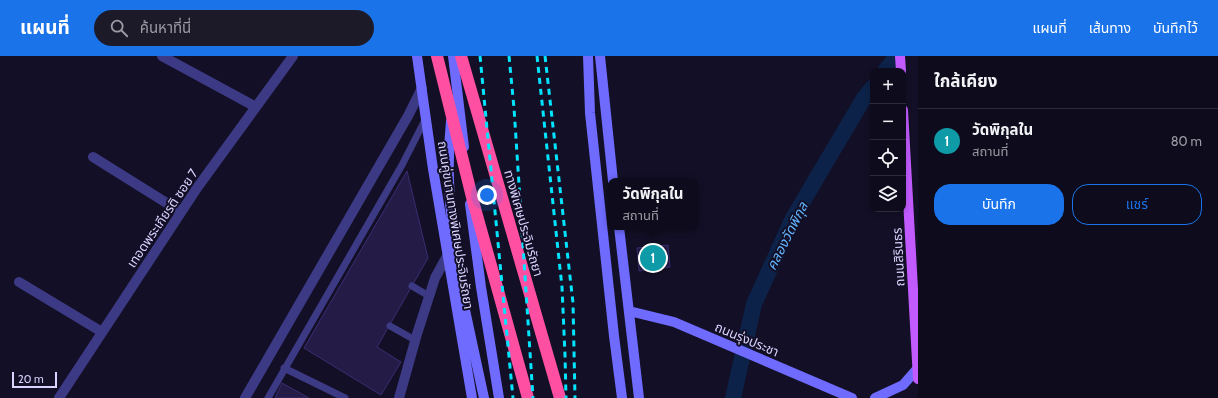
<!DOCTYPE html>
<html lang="th">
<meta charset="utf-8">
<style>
body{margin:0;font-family:Cabin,"Noto Sans Thai",sans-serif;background:#1c1929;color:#f1f3f6}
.controls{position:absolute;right:12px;top:12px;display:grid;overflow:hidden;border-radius:8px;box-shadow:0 2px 6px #0003}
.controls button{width:36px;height:36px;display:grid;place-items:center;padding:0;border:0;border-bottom:1px solid #2e2b3b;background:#0e0b1c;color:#f1f3f6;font:20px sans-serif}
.scale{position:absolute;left:12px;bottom:10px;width:45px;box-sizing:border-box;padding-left:4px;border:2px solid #d9d4ff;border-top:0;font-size:11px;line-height:14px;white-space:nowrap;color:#d9d4ff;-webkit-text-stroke:3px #130f26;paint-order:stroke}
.you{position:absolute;left:487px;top:139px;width:14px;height:14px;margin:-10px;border:3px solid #fff;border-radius:50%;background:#1a73e8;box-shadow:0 0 0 6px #1a73e833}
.badge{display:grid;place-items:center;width:26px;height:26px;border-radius:50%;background:#1a73e8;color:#fff;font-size:13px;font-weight:700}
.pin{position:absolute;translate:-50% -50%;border:2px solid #fff;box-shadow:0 1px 4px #0006}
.popup{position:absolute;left:608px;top:122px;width:90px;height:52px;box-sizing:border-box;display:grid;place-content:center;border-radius:8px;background:#0e0b1c;filter:drop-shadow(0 1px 3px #0005);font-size:13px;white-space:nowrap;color:#9b9ba3}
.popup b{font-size:15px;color:#f1f3f6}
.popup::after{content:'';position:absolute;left:50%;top:100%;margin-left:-8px;border:8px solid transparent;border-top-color:#0e0b1c}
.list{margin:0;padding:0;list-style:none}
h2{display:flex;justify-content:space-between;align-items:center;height:52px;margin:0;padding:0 16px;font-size:17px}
h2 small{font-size:13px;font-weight:400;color:#9b9ba3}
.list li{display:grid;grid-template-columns:26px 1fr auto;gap:12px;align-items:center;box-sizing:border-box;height:64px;padding:0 16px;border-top:1px solid #2e2b3b}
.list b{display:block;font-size:15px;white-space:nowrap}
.list p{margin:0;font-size:13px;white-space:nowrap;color:#9b9ba3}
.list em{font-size:13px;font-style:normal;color:#9b9ba3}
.actions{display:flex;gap:8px;padding:12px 16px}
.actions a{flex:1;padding:9px 0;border:1px solid #1a73e8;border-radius:16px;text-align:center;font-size:14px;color:#1a73e8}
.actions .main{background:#1a73e8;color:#fff}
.icon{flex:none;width:22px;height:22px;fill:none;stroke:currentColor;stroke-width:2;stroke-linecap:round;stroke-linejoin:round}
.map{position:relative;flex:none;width:918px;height:342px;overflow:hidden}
header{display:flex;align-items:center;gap:24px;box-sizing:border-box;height:56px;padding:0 20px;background:#1a73e8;color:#fff}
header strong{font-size:19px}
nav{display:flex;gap:22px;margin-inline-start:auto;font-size:14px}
.search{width:280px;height:36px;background:#1c1929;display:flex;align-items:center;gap:10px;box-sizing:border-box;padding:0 14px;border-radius:22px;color:#9b9ba3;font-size:15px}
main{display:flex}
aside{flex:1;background:#0e0b1c}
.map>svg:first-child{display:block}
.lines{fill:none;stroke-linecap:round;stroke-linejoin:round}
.canal{stroke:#0c2248;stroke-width:16}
.building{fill:#241b47;stroke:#3b2d73}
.lane{stroke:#3d3a85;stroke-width:7}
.street{stroke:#3d3a85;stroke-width:10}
.secondary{stroke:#6f6bff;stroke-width:10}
.primary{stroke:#c25bff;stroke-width:10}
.highway{stroke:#ff4fa3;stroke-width:12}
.rail{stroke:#00e5ff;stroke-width:3;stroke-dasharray:6 5;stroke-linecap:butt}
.labels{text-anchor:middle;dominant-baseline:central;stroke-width:4;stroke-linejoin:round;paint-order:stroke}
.street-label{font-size:13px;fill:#d9d4ff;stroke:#130f26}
.water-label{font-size:14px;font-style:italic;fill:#62b6ff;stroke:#130f26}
</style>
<header>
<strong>แผนที่</strong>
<div class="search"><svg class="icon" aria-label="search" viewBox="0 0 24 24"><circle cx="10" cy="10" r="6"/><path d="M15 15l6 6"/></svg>ค้นหาที่นี่</div>
<nav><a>แผนที่</a><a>เส้นทาง</a><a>บันทึกไว้</a></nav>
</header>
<main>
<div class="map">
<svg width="918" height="342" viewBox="0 0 918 342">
<rect width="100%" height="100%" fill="#130f26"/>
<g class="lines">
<path class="canal" d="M 885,15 L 897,0
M 733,342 L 754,248 L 793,162 L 864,42 L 873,31"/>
</g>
<path class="building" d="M 407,115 L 428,202 L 377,291 L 401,306 L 381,339 L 304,292 Z
M 668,189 L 670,211 L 639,215 L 637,192 Z
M 282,327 L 309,342 L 275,342 Z"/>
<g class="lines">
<path class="lane" d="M 412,230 L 429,240
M 390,270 L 415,284
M 284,312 L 345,342
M 268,342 L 402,109 L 426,62"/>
<path class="street" d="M 162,0 L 256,51
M 93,101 L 181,156
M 19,226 L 102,276
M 59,342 L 197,132 L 293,0
M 245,342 L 408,60 L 422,32
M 399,342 L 417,278 L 435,222 L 447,200"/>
<path class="secondary" d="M 417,0 L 433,113 L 472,342
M 453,0 L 464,91
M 588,0 L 590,57 L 614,280 L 622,342
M 600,0 L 613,125
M 451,65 C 446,115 450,159 457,208
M 470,148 L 481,231 L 499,342
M 619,171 L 639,342
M 454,203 L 484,342
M 629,255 L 674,266 L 852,342
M 875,342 L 903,329 L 917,313"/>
<path class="primary" d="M 900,0 L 901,15
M 903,54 L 918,323"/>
<path class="highway" d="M 437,0 L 473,145 L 528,342
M 461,0 L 560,342"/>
<path class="rail" d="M 480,0 L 513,342
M 509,0 L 514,52 L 533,342
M 537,0 L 562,231 L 565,299 L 566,342
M 545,0 L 573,247 L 575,342"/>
</g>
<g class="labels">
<g class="street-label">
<text transform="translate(162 162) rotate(-56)">เทอดพระเกียรติ ซอย 7</text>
<text transform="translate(524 167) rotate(74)">ทางพิเศษประจิมรัถยา</text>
<text transform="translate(456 169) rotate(81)">ถนนคู่ขนานทางพิเศษประจิมรัถยา</text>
<text transform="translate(898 201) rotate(-93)">ถนนสิรินธร</text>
<text transform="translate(747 283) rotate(23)">ถนนรุ่งประชา</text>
</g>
<g class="water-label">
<text transform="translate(787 180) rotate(-63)">คลองวัดพิกุล</text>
</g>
</g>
</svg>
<div class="controls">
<button>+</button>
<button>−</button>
<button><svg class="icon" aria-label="locate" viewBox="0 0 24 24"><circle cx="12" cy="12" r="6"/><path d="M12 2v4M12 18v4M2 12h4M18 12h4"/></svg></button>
<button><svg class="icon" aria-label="layers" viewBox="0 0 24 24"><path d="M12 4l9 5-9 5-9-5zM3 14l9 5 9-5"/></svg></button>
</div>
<div class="scale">20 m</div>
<div class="you"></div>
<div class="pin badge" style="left:653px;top:202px;background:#0f9aa8">1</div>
<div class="popup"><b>วัดพิกุลใน</b>สถานที่</div>
</div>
<aside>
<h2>ใกล้เคียง<small></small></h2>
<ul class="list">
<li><span class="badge" style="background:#0f9aa8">1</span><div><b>วัดพิกุลใน</b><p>สถานที่</p></div><em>80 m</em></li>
</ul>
<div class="actions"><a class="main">บันทึก</a><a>แชร์</a></div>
</aside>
</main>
